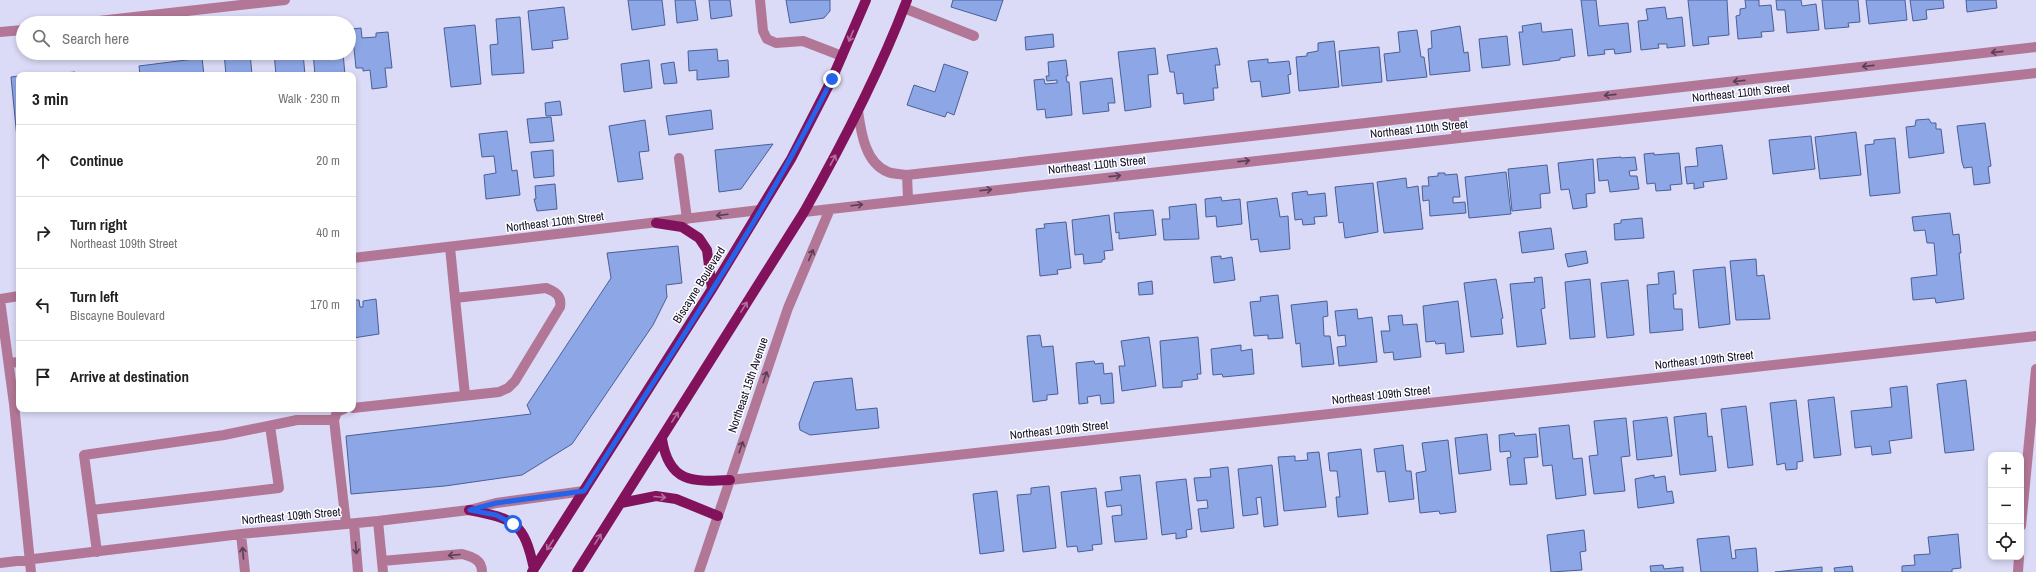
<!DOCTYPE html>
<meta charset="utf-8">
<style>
body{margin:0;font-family:"Archivo Narrow",sans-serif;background:#f6f6f6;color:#222}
.controls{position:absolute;right:12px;bottom:12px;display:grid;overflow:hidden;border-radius:8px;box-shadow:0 2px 6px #0003}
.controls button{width:36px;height:36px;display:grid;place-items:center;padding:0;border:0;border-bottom:1px solid #e0e0e0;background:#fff;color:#222;font:20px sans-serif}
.stop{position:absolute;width:12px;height:12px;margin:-9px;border:3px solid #2563eb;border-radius:50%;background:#fff}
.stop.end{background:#2563eb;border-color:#fff;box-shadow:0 1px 4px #0008}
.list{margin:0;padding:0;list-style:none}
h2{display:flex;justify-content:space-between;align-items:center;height:52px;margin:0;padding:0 16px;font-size:17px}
h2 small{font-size:13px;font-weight:400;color:#767676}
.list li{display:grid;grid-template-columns:26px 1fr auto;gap:12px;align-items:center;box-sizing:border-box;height:72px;padding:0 16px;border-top:1px solid #e0e0e0}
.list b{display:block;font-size:15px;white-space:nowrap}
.list p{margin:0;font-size:13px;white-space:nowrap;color:#767676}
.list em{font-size:13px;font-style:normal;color:#767676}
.icon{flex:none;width:22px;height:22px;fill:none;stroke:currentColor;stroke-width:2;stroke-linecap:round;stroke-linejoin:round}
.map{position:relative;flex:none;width:2036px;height:572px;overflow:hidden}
.search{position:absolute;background:#fff;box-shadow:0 2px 6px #0003;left:16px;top:16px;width:340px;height:44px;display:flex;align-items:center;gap:10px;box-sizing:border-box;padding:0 14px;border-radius:22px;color:#767676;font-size:15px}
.panel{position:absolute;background:#fff;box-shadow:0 2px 6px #0003;left:16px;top:72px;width:340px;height:340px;border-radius:8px}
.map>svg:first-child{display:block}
.building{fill:#8da6e5;stroke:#495f98}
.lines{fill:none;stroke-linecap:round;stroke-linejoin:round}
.minor{stroke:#b27796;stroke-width:10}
.major{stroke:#82125b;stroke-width:10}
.oneway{stroke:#b4719d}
.oneway2{stroke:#5a3d58}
.route{stroke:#2563eb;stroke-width:5}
.labels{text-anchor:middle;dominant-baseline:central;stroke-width:3;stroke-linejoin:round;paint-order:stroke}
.street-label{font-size:12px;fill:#120e26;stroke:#fff}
</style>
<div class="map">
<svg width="2036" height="572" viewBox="0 0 2036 572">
<rect width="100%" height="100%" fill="#dbdaf7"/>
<path class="building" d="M 628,0 L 662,0 L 665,25 L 632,30 Z
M 675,0 L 695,0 L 698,20 L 677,23 Z
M 709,0 L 730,0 L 732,16 L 711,19 Z
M 786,0 L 830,0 L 830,11 L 824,18 L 790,23 Z
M 953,0 L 1003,0 L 996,21 L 951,7 Z
M 1581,0 L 1596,0 L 1599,26 L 1628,23 L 1631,52 L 1615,54 L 1614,49 L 1604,50 L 1605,54 L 1588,56 Z
M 1688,0 L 1727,0 L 1729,35 L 1708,37 L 1709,44 L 1693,46 Z
M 1745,0 L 1759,0 L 1759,6 L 1771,5 L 1774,31 L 1761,32 L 1762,37 L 1738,39 L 1736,16 L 1740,15 L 1740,9 L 1746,8 Z
M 1776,0 L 1801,0 L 1802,6 L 1816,4 L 1819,30 L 1787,33 L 1785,10 L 1777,10 Z
M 1822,0 L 1858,0 L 1860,22 L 1848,23 L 1849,27 L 1825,29 Z
M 1866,0 L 1905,0 L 1907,20 L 1869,24 Z
M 1910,0 L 1943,0 L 1944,8 L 1926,10 L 1927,19 L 1913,21 Z
M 1966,0 L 1996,0 L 1997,8 L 1967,12 Z
M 564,7 L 568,39 L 552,41 L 553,48 L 532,50 L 528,11 Z
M 1665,7 L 1667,19 L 1682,17 L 1685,46 L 1667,48 L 1667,44 L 1658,44 L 1659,48 L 1641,50 L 1638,21 L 1648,20 L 1646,9 Z
M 520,17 L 524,73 L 492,75 L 490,45 L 498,44 L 496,19 Z
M 1541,23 L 1542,32 L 1545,32 L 1572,29 L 1575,56 L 1560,58 L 1560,60 L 1523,65 L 1519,32 L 1523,32 L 1522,26 Z
M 475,25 L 481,84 L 451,87 L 444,28 Z
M 1460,26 L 1464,53 L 1468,52 L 1470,71 L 1430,75 L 1428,49 L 1432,48 L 1431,31 Z
M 361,28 L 362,38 L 376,37 L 376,33 L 388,32 L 392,68 L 385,68 L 387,87 L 372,89 L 370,70 L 363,71 L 363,68 L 356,68 L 352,29 Z
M 1417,30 L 1421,57 L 1424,57 L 1427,77 L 1387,81 L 1384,54 L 1400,52 L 1398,32 Z
M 1053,34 L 1054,47 L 1026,50 L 1025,37 Z
M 1507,36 L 1510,65 L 1482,68 L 1479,39 Z
M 1334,41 L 1339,87 L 1299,91 L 1296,57 L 1307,56 L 1307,53 L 1318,51 L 1318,43 Z
M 1379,47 L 1382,82 L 1342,86 L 1339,51 Z
M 1155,48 L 1158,74 L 1148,75 L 1151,107 L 1125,111 L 1118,52 Z
M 1217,48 L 1220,65 L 1215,65 L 1218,88 L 1213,88 L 1214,100 L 1184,104 L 1183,93 L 1177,94 L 1174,72 L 1170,72 L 1167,55 Z
M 717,49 L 718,61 L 728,60 L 729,77 L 697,80 L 697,70 L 689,71 L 688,51 Z
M 224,53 L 250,53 L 252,75 L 226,75 Z
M 274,53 L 303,53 L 305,75 L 276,75 Z
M 313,53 L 343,53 L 345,75 L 315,75 Z
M 202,58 L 204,75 L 140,75 L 139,66 Z
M 1268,59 L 1268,63 L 1289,61 L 1291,74 L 1288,75 L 1290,93 L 1262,97 L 1260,81 L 1251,82 L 1248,61 Z
M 649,60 L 652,88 L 624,92 L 621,64 Z
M 1066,60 L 1068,76 L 1066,76 L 1067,82 L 1069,82 L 1072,115 L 1046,118 L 1045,109 L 1037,110 L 1034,80 L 1044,79 L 1045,84 L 1057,83 L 1057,80 L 1047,81 L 1046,76 L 1049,76 L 1048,62 Z
M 674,62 L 677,83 L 664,84 L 661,64 Z
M 944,64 L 968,72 L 954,115 L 947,112 L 945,117 L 907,105 L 914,85 L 935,92 Z
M 75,72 L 76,75 L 46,75 Z
M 19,76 L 19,138 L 17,138 L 11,77 Z
M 1112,78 L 1115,103 L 1108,103 L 1109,111 L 1083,114 L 1080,82 Z
M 560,101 L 562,115 L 546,116 L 545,103 Z
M 711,110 L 713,129 L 669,135 L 666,116 Z
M 551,117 L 554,141 L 530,143 L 527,119 Z
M 1929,119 L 1931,123 L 1936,123 L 1936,129 L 1941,129 L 1944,153 L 1909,158 L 1906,127 L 1915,126 L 1916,120 Z
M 645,120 L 649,151 L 639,152 L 643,179 L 618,182 L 609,126 Z
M 1985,123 L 1991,166 L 1988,167 L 1990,183 L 1974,185 L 1972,167 L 1964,168 L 1962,162 L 1957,126 Z
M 507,131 L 512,171 L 517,170 L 520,195 L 486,199 L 484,175 L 496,173 L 494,156 L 482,157 L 479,134 Z
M 1856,132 L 1861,175 L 1820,179 L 1815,137 Z
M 1811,136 L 1815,169 L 1773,174 L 1769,140 Z
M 1895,138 L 1900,193 L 1870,196 L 1865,145 L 1874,144 L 1874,140 Z
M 773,144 L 741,189 L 719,192 L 715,150 Z
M 1722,145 L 1727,179 L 1703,182 L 1704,187 L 1694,189 L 1694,183 L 1687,184 L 1685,167 L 1698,166 L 1696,148 Z
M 553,150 L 554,176 L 534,178 L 531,152 Z
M 1654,153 L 1654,155 L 1679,153 L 1682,184 L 1670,185 L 1671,190 L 1656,191 L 1655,183 L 1647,184 L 1644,154 Z
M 1621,157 L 1621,158 L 1635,157 L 1637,170 L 1629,171 L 1630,176 L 1637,176 L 1639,189 L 1610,192 L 1608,180 L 1599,181 L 1597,159 Z
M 1593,159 L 1595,193 L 1586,194 L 1587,207 L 1573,209 L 1569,189 L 1561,190 L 1558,163 Z
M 1547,165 L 1550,193 L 1540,194 L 1541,208 L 1512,211 L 1508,169 Z
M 1506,172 L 1511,214 L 1469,218 L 1465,177 Z
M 1438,173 L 1445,173 L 1445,175 L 1457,174 L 1460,197 L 1453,197 L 1453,203 L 1465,202 L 1466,213 L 1430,216 L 1429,200 L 1423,201 L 1422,186 L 1429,186 L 1428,177 L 1438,176 Z
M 1406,178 L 1407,188 L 1418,186 L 1423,229 L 1384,233 L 1377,182 Z
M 1373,183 L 1378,232 L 1345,238 L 1343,222 L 1339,223 L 1335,187 Z
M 555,184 L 557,209 L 537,211 L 534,199 L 536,199 L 535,186 Z
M 1307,191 L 1308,195 L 1325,193 L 1327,216 L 1314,217 L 1315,224 L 1303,225 L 1302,219 L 1295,220 L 1292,193 Z
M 1221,197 L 1222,201 L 1240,199 L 1242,224 L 1217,227 L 1216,216 L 1206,217 L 1205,199 Z
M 1277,198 L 1280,217 L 1288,216 L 1290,249 L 1260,252 L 1258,239 L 1251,240 L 1247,202 Z
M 1196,204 L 1199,239 L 1164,240 L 1162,219 L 1170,219 L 1169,207 Z
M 1153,210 L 1156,235 L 1119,239 L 1119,232 L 1116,233 L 1114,213 Z
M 1950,213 L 1953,235 L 1959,234 L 1961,253 L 1959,253 L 1964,299 L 1936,303 L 1935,298 L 1913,300 L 1911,278 L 1937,275 L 1934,243 L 1927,243 L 1925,230 L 1914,231 L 1912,217 Z
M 1109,215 L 1113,250 L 1104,251 L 1105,259 L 1102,260 L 1102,262 L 1084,264 L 1083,254 L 1075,255 L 1072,220 Z
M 1642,218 L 1644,238 L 1615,240 L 1614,224 L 1621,223 L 1621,220 Z
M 1066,222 L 1071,268 L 1057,270 L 1058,274 L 1040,276 L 1036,229 L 1045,228 L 1044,224 Z
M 1551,228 L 1554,249 L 1522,253 L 1519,232 Z
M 678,246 L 682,283 L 666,285 L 667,297 L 653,325 L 572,444 L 522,475 L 445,486 L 351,494 L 346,436 L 531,414 L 527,405 L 611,278 L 607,253 Z
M 1586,251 L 1588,263 L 1568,267 L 1565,254 Z
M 1221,256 L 1221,259 L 1232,257 L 1235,280 L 1214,283 L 1211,257 Z
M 1756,259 L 1757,276 L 1764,275 L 1770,319 L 1736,320 L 1730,261 Z
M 1725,267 L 1730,324 L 1699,328 L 1693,270 Z
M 1674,271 L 1676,294 L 1673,294 L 1674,309 L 1682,309 L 1683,330 L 1650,333 L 1647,285 L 1659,284 L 1658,273 Z
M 1542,277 L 1545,308 L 1541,309 L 1546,344 L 1517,347 L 1510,284 L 1535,282 L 1534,278 Z
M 1496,279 L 1503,318 L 1501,319 L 1503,334 L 1471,337 L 1464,283 Z
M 1590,279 L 1595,337 L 1570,339 L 1565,282 Z
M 1628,280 L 1634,335 L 1607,338 L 1601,283 Z
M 1152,281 L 1153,294 L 1139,295 L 1138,283 Z
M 1278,295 L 1283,338 L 1268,339 L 1268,335 L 1254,336 L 1250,302 L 1261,301 L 1260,297 Z
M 376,299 L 379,334 L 353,338 L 353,300 L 359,300 L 360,307 L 363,307 L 363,301 Z
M 1327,301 L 1328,316 L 1323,317 L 1324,336 L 1330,336 L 1334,364 L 1302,367 L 1300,343 L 1296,344 L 1291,305 Z
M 1458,301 L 1464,352 L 1446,354 L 1445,343 L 1436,344 L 1435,341 L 1426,342 L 1423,306 Z
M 1357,309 L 1358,319 L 1372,317 L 1377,362 L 1339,366 L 1337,347 L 1346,346 L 1345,335 L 1338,336 L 1335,311 Z
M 1402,315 L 1403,325 L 1417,324 L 1421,357 L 1394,360 L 1393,352 L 1384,353 L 1381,331 L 1390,331 L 1388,316 Z
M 1040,335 L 1042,347 L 1053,346 L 1058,394 L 1047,395 L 1047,400 L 1033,402 L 1027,336 Z
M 1149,337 L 1156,386 L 1122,391 L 1119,366 L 1125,366 L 1121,341 Z
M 1198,337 L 1201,374 L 1197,374 L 1198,379 L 1182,381 L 1182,387 L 1163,388 L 1160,341 Z
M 1241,345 L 1241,351 L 1252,349 L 1254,374 L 1223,377 L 1222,374 L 1213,375 L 1211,349 Z
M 1094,361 L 1095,364 L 1103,363 L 1104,374 L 1112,373 L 1114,403 L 1101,404 L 1100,395 L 1087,397 L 1088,403 L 1079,404 L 1076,363 Z
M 852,378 L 856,410 L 877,408 L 879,428 L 810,435 L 800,430 L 799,424 L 814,382 Z
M 1966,380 L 1974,450 L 1945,453 L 1937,384 Z
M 1907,386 L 1912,438 L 1889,441 L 1891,453 L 1872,455 L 1871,446 L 1855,448 L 1851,411 L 1892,407 L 1890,388 Z
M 1834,397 L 1841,455 L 1814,458 L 1808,400 Z
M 1796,400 L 1803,461 L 1797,462 L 1797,469 L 1786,470 L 1785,463 L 1777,465 L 1770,403 Z
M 1746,406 L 1753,465 L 1728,468 L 1721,409 Z
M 1706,413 L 1708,437 L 1712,436 L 1716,471 L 1680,475 L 1674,417 Z
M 1667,417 L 1672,456 L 1637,460 L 1633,421 Z
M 1626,418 L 1630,456 L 1621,457 L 1625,491 L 1594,494 L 1589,456 L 1598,455 L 1594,421 Z
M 1569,425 L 1573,459 L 1582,458 L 1586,495 L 1556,499 L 1552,465 L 1543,466 L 1539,428 Z
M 1514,433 L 1515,436 L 1536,434 L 1538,457 L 1524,458 L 1527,484 L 1510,485 L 1507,458 L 1511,457 L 1510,451 L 1500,452 L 1499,435 Z
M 1487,434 L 1491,470 L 1459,474 L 1455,438 Z
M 1448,440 L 1456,512 L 1440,514 L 1439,511 L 1420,513 L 1416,473 L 1426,471 L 1422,443 Z
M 1403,445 L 1406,471 L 1411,471 L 1414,499 L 1389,502 L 1385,471 L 1377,472 L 1374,449 Z
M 1361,449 L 1368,514 L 1338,517 L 1336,497 L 1340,497 L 1337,471 L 1330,471 L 1328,453 Z
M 1319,452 L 1326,507 L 1284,511 L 1278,457 L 1295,456 L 1295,461 L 1308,460 L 1307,453 Z
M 1272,465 L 1278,525 L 1264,527 L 1261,497 L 1256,498 L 1258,514 L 1243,516 L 1238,469 Z
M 1228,467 L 1234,528 L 1201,532 L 1198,509 L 1208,508 L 1207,500 L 1197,501 L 1194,478 L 1211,477 L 1210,469 Z
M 1140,475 L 1147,539 L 1115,542 L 1112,516 L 1122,515 L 1121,505 L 1107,507 L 1105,492 L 1122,490 L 1120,477 Z
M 1654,475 L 1654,478 L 1665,476 L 1667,492 L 1672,491 L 1674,503 L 1638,508 L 1635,479 Z
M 1186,479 L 1192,529 L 1186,530 L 1187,537 L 1176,539 L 1176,533 L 1162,535 L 1156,482 Z
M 1049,486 L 1056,548 L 1023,552 L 1017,495 L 1031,494 L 1031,488 Z
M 1096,488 L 1102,544 L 1092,545 L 1093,550 L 1078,552 L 1077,546 L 1067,547 L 1061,492 Z
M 997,491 L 1004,551 L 980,554 L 973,494 Z
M 1584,530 L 1586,551 L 1580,552 L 1582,570 L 1551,572 L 1547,535 Z
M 1958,534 L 1961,568 L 1952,569 L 1952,572 L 1902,572 L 1902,566 L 1915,565 L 1914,555 L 1930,554 L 1928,537 Z
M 1729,536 L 1732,559 L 1736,558 L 1735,550 L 1756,548 L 1758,572 L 1701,572 L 1697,539 Z
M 1663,565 L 1664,569 L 1683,567 L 1683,572 L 1651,572 L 1650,566 Z
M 1852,566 L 1853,572 L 1835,572 L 1834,568 Z
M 1822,567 L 1822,572 L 1775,572 Z"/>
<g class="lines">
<path class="minor" d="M 760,0 L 763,31 L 767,39 L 776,43 L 803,41 L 842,56
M 904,8 L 974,36
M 81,23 L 285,0
M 0,32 L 23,30
M 858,111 C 861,132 865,163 888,172 C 893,174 901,174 907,175 L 2036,47
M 1453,113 L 1457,137
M 679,158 L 687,219
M 907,175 L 908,199
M 804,212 L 2036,73
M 450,247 L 455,298
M 353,258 L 760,210
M 0,299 L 19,296
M 0,300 L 14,404 L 31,572
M 9,363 L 19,362
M 353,408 L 499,392 L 508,388 L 515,381 L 560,307 C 562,296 556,292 546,288 L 455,298 L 465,395
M 344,409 L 337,412 L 334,420 L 346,524
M 730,480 L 2036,336
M 92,510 L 279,488 L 270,426
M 378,521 L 383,572
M 354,524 L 358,572
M 2021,526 L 2036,369
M 241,534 L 245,572
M 97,552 L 84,455 L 224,435 L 297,420 L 334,420
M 382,561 L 462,554 C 473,557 482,560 482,572
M 0,563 L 241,534 L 378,521 L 469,510 L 496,503 L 584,491
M 699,572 L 788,308 L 830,209
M 2018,572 L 2019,557"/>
<path class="major" d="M 656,223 L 682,227 L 699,238 L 707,250 L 712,289
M 662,439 C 669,483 692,482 730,480
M 621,503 L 656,496 L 676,499 L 718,516
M 469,510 C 515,519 524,522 534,569
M 532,572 L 712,289 L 791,159 L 832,79 L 866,0
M 577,572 L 804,212 C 843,143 879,74 907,0"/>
</g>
<defs><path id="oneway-shaft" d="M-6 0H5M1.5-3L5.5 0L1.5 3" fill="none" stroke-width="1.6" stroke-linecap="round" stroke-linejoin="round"/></defs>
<g class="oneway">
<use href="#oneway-shaft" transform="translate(851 36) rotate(113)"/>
<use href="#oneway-shaft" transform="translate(833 160) rotate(-63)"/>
<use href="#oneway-shaft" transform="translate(744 307) rotate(-58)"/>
<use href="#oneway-shaft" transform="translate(675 417) rotate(-58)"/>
<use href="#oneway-shaft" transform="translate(660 497) rotate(5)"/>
<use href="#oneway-shaft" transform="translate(598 539) rotate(-58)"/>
<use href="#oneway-shaft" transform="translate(550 545) rotate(123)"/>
</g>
<g class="oneway2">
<use href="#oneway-shaft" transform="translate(1997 52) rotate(174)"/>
<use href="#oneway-shaft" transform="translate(1868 66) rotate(174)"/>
<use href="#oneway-shaft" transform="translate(1739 81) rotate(174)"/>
<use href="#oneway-shaft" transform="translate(1610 95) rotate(174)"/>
<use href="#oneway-shaft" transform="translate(1244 161) rotate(-6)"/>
<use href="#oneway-shaft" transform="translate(1115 176) rotate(-6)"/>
<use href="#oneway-shaft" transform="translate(986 190) rotate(-6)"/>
<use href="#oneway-shaft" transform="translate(857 205) rotate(-7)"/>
<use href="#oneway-shaft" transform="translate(722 215) rotate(173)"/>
<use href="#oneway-shaft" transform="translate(811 255) rotate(-67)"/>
<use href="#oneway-shaft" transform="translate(765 377) rotate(-71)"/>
<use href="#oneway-shaft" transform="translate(741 447) rotate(-71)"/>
<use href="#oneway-shaft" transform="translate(356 548) rotate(85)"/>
<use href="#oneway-shaft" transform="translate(243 553) rotate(-95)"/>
<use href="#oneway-shaft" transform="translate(454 555) rotate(175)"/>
</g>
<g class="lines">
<path class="route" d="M 513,524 L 496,515 L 470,510 L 496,503 L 584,491 C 669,356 761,223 832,79"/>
</g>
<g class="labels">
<g class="street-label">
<text transform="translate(1741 93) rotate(-6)">Northeast 110th Street</text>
<text transform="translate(1419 129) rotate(-6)">Northeast 110th Street</text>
<text transform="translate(1097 165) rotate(-6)">Northeast 110th Street</text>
<text transform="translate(555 222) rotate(-7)">Northeast 110th Street</text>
<text transform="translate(699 285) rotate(-58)">Biscayne Boulevard</text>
<text transform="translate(1704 360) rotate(-6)">Northeast 109th Street</text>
<text transform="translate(748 385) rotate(-71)">Northeast 15th Avenue</text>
<text transform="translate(1381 395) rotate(-6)">Northeast 109th Street</text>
<text transform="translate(1059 430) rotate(-6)">Northeast 109th Street</text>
<text transform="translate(291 516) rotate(-5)">Northeast 109th Street</text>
</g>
</g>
</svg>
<div class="controls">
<button>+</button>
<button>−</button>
<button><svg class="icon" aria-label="locate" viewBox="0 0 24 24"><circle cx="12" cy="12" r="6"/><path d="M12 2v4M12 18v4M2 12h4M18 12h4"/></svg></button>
</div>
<div class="stop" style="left:513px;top:524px"></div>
<div class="stop end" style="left:832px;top:79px"></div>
<div class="search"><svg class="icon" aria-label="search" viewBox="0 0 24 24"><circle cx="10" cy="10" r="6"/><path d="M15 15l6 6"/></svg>Search here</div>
<section class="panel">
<h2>3 min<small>Walk · 230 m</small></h2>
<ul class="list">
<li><svg class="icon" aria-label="ahead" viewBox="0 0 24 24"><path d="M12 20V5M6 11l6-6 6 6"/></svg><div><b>Continue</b></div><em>20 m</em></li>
<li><svg class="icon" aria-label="right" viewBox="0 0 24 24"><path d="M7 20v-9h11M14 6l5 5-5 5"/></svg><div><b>Turn right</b><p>Northeast 109th Street</p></div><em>40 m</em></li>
<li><svg class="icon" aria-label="left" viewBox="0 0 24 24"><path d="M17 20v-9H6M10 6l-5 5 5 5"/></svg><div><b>Turn left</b><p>Biscayne Boulevard</p></div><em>170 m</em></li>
<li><svg class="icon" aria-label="arrive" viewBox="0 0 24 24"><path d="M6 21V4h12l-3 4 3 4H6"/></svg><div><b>Arrive at destination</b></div></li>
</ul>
</section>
</div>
